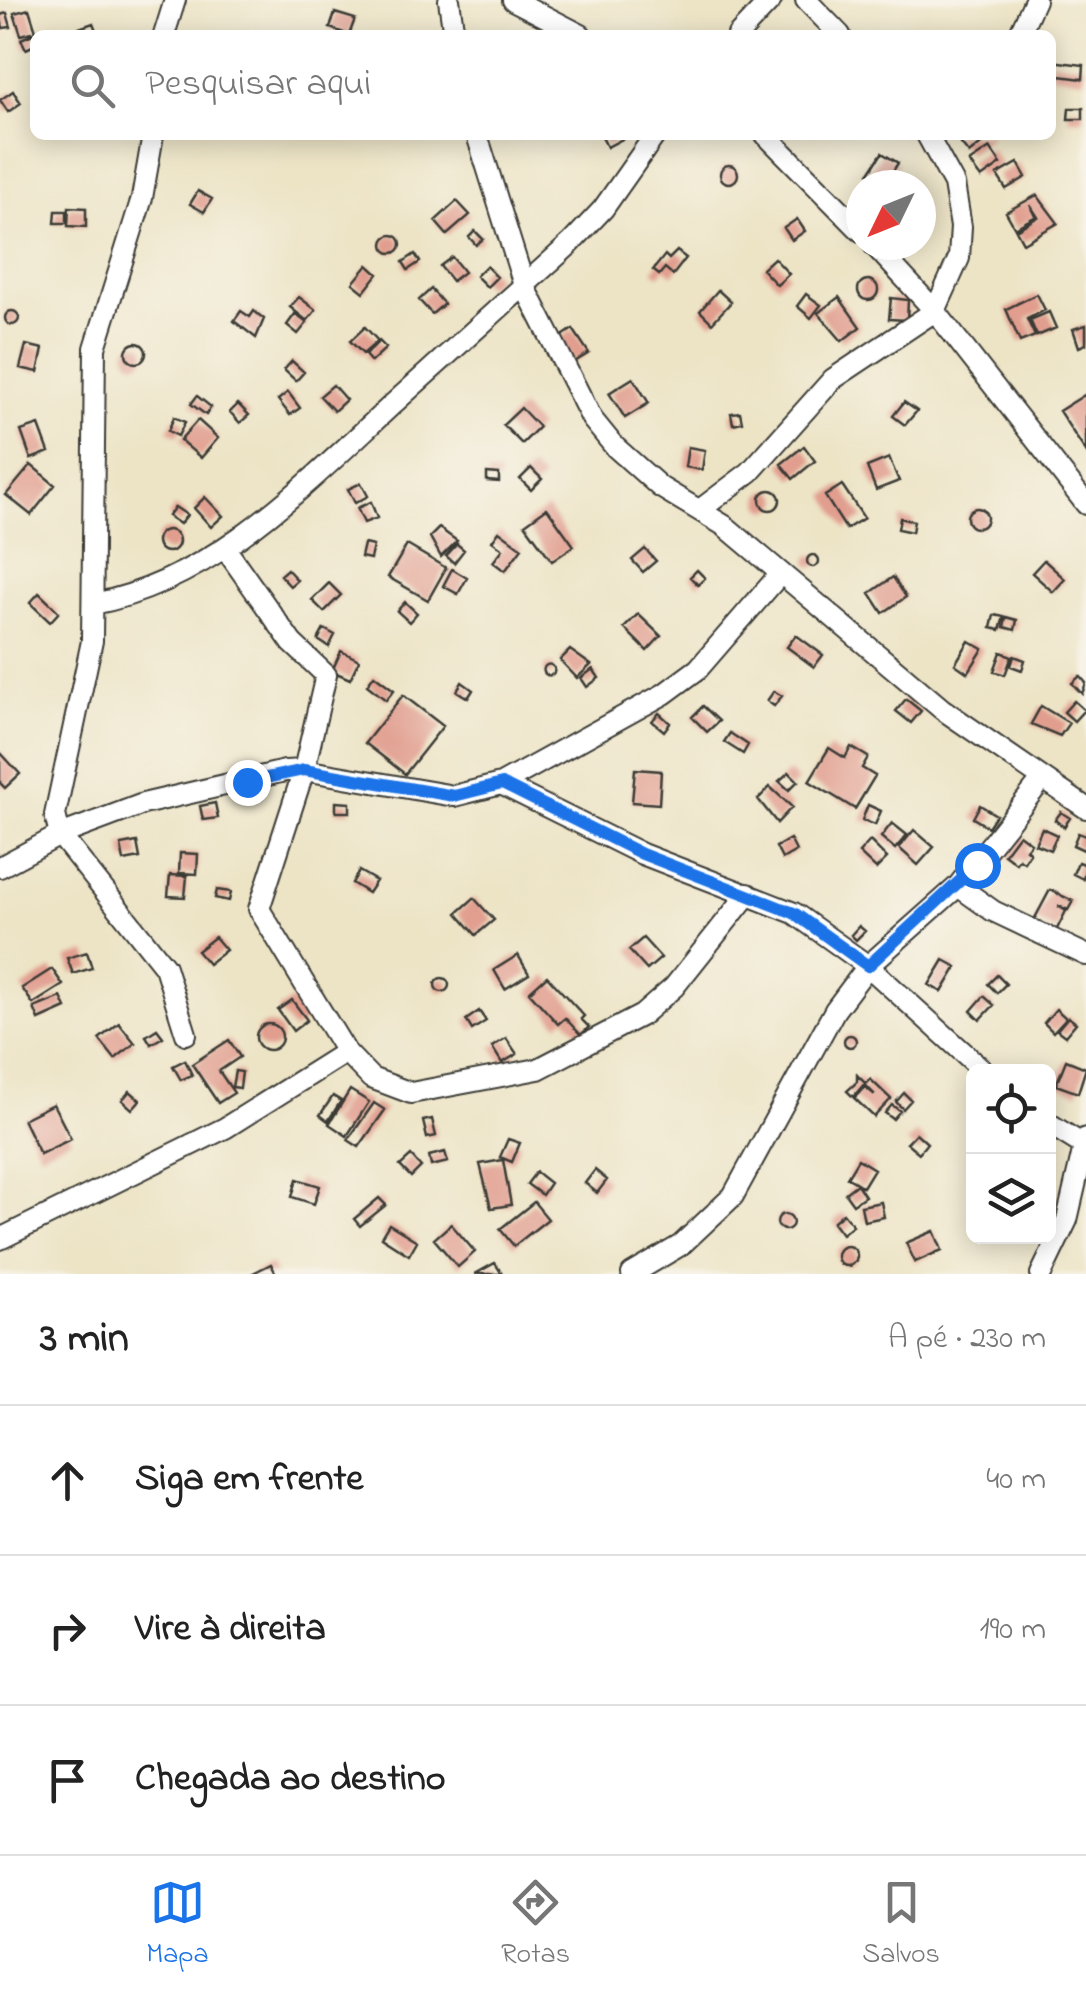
<!DOCTYPE html>
<html lang="pt">
<meta charset="utf-8">
<style>
body{margin:0;font-family:"Indie Flower",sans-serif;background:#f2f2f2;color:#222}
.controls{position:absolute;right:30px;bottom:30px;display:grid;overflow:hidden;border-radius:15px;box-shadow:0 5px 25px #0003}
.controls button{width:90px;height:90px;display:grid;place-items:center;padding:0;border:0;border-bottom:2px solid #e0e0e0;background:#fff;color:#222;font:50px sans-serif}
.compass{position:absolute;left:846px;top:170px;width:90px;height:90px;border-radius:50%;background:#fff;box-shadow:0 5px 25px #0003;rotate:227deg}
.stop{position:absolute;width:30px;height:30px;margin:-22px;border:8px solid #1a73e8;border-radius:50%;background:#fff}
.stop.end{background:#1a73e8;border-color:#fff;box-shadow:0 2px 10px #0008}
.list{margin:0;padding:0;list-style:none}
h2{display:flex;justify-content:space-between;align-items:center;height:130px;margin:0;padding:0 40px;font-size:42px}
h2 small{font-size:32px;font-weight:400;color:#767676}
.list li{display:grid;grid-template-columns:65px 1fr auto;gap:30px;align-items:center;box-sizing:border-box;height:150px;padding:0 40px;border-top:2px solid #e0e0e0}
.list b{display:block;font-size:38px;white-space:nowrap}
.list em{font-size:32px;font-style:normal;color:#767676}
.icon{flex:none;width:55px;height:55px;fill:none;stroke:currentColor;stroke-width:2;stroke-linecap:round;stroke-linejoin:round}
.map{position:relative;flex:none;width:1086px;height:1274px;overflow:hidden}
.search{position:absolute;background:#fff;box-shadow:0 5px 25px #0003;left:30px;right:30px;top:30px;height:110px;display:flex;align-items:center;gap:25px;box-sizing:border-box;padding:0 35px;border-radius:15px;color:#767676;font-size:38px}
.sheet{height:580px;background:#fff}
nav{display:flex;justify-content:space-around;align-items:center;box-sizing:border-box;height:140px;border-top:2px solid #e0e0e0;background:#fff;font-size:28px;color:#767676}
nav a{display:grid;justify-items:center;gap:5px}
nav .on{color:#1a73e8}
.map>svg:first-child{display:block}
.building{fill:#e19e8f}
.lines{fill:none;stroke-linecap:round;stroke-linejoin:round}
.minor-casing{stroke:#3b3a36;stroke-width:24}
.minor{stroke:#fff;stroke-width:20}
.route{stroke:#1a73e8;stroke-width:12}
</style>
<div class="map">
<svg width="1086" height="1274" viewBox="0 0 1086 1274">
<rect width="100%" height="100%" fill="#f7f3e8"/>
<filter id="ink" filterUnits="userSpaceOnUse"><feTurbulence type="fractalNoise" baseFrequency=".01" numOctaves="2"/><feDisplacementMap in="SourceGraphic" scale="20" xChannelSelector="R" yChannelSelector="G"/><feConvolveMatrix kernelMatrix="1 2 1 2 8 2 1 2 1" color-interpolation-filters="sRGB"/></filter>
<filter id="wash" filterUnits="userSpaceOnUse"><feTurbulence type="fractalNoise" baseFrequency=".0048" numOctaves="4" result="noise"/><feDisplacementMap in="SourceGraphic" scale="40" xChannelSelector="R" yChannelSelector="G"/><feGaussianBlur stdDeviation="2.25" result="paint"/><feColorMatrix in="noise" values="0 0 0 0 0 0 0 0 0 0 0 0 0 0 0 0 0 1.4 0 .05"/><feComposite in="paint" operator="in"/></filter>
<g filter="url(#wash)">
<rect width="100%" height="100%" fill="#ede4c6"/>
<g id="blocks">
<path class="building" d="M 29,9 L 36,31 L 21,35 L 14,13 Z
M 7,13 L 11,27 L 3,28 L 0,15 Z
M 335,13 L 355,19 L 349,35 L 330,28 Z
M 93,23 L 98,35 L 82,35 L 79,28 Z
M 35,33 L 35,45 L 26,49 L 21,39 Z
M 1051,61 L 1084,65 L 1083,79 L 1051,75 Z
M 13,91 L 21,103 L 8,112 L 0,100 Z
M 1069,108 L 1083,108 L 1083,119 L 1068,119 Z
M 601,135 L 630,135 L 607,147 Z
M 954,135 L 992,135 L 969,154 Z
M 990,148 L 1001,164 L 981,178 L 969,162 Z
M 882,153 L 898,163 L 885,184 L 869,173 Z
M 1018,163 L 1026,177 L 1006,189 L 997,175 Z
M720 174a9 9 0 1 1 18 0a9 9 0 1 1-18 0Z
M 198,191 L 212,199 L 204,212 L 190,204 Z
M 1037,195 L 1058,223 L 1023,243 L 1016,230 L 1038,217 L 1030,205 L 1036,216 L 1015,228 L 1006,212 Z
M 457,201 L 470,215 L 447,235 L 435,221 Z
M 69,207 L 86,208 L 86,227 L 68,226 Z
M 56,211 L 67,211 L 67,223 L 55,223 Z
M 797,219 L 805,231 L 792,240 L 784,228 Z
M 475,231 L 483,239 L 476,245 L 469,237 Z
M383 244a9 9 0 1 1 18 0a9 9 0 1 1-18 0Z
M 677,251 L 686,258 L 673,275 L 665,268 L 659,275 L 653,270 L 665,255 L 669,259 Z
M 415,254 L 420,262 L 408,270 L 403,262 Z
M 452,257 L 464,272 L 452,281 L 440,266 Z
M 774,258 L 789,274 L 777,285 L 762,269 Z
M 368,265 L 378,274 L 364,292 L 353,283 Z
M 486,266 L 497,277 L 487,287 L 476,276 Z
M858 290a10 10 0 1 1 20 0a10 10 0 1 1-20 0Z
M 431,289 L 444,304 L 432,314 L 419,300 Z
M 718,290 L 731,302 L 712,323 L 700,311 Z
M 806,294 L 821,305 L 811,318 L 797,306 Z
M 1037,294 L 1045,310 L 1027,319 L 1035,336 L 1020,342 L 1006,309 Z
M 299,297 L 316,310 L 307,321 L 290,307 Z
M 839,297 L 860,327 L 842,341 L 818,313 Z
M 891,298 L 908,300 L 907,320 L 889,319 Z
M5 318a7 7 0 1 1 14 0a7 7 0 1 1-14 0Z
M 241,311 L 250,317 L 254,311 L 264,319 L 256,338 L 234,321 Z
M 1049,312 L 1056,328 L 1037,336 L 1030,320 Z
M 295,314 L 307,323 L 298,334 L 287,325 Z
M 1086,325 L 1086,344 L 1079,347 L 1073,329 Z
M 365,327 L 378,341 L 363,354 L 350,341 Z
M 573,329 L 589,353 L 573,363 L 558,339 Z
M 379,341 L 386,348 L 371,362 L 365,355 Z
M126 353a10 10 0 1 1 20 0a10 10 0 1 1-20 0Z
M 26,345 L 43,349 L 38,372 L 20,368 Z
M 292,361 L 304,372 L 296,381 L 284,370 Z
M 633,378 L 649,403 L 625,418 L 609,393 Z
M 333,385 L 346,400 L 334,411 L 320,396 Z
M 288,392 L 300,408 L 290,415 L 278,400 Z
M 1086,394 L 1086,452 L 1059,411 Z
M 197,396 L 211,407 L 206,415 L 191,404 Z
M 904,402 L 917,411 L 905,425 L 893,416 Z
M 238,404 L 249,415 L 240,423 L 230,412 Z
M 521,408 L 539,427 L 522,444 L 503,425 Z
M 740,412 L 742,422 L 733,424 L 731,413 Z
M 174,417 L 185,422 L 178,436 L 168,431 Z
M 198,420 L 218,438 L 201,458 L 180,440 Z
M 39,425 L 49,452 L 31,459 L 21,431 Z
M 804,446 L 815,461 L 793,479 L 781,464 Z
M 688,447 L 705,450 L 702,470 L 685,467 Z
M 889,458 L 899,481 L 876,490 L 867,467 Z
M 31,465 L 55,485 L 31,515 L 6,495 Z
M 531,468 L 542,479 L 531,490 L 520,479 Z
M 487,473 L 499,474 L 499,482 L 487,481 Z
M 361,483 L 368,496 L 355,503 L 348,489 Z
M 842,485 L 864,518 L 846,529 L 825,496 Z
M760 500a10 10 0 1 1 20 0a10 10 0 1 1-20 0Z
M 205,497 L 223,516 L 211,527 L 194,508 Z
M 371,502 L 377,518 L 364,523 L 357,508 Z
M 175,507 L 187,515 L 180,524 L 168,516 Z
M 547,508 L 574,546 L 552,561 L 525,524 Z
M967 518a10 10 0 1 1 20 0a10 10 0 1 1-20 0Z
M 900,518 L 914,521 L 912,532 L 898,529 Z
M 439,528 L 457,541 L 441,557 L 430,537 Z
M157 541a11 11 0 1 1 22 0a11 11 0 1 1-22 0Z
M 499,531 L 522,548 L 505,571 L 493,562 L 503,549 L 492,541 Z
M 364,544 L 373,546 L 370,559 L 361,557 Z
M 457,544 L 464,550 L 454,563 L 446,556 Z
M 407,545 L 446,568 L 428,600 L 388,577 Z
M 645,549 L 656,561 L 643,572 L 632,560 Z
M807 561a6 6 0 1 1 12 0a6 6 0 1 1-12 0Z
M 1044,560 L 1065,579 L 1053,592 L 1032,573 Z
M 287,569 L 297,580 L 290,586 L 280,575 Z
M 452,569 L 467,578 L 458,594 L 443,586 Z
M 697,570 L 705,578 L 698,585 L 690,577 Z
M 893,577 L 906,597 L 883,613 L 870,593 Z
M 329,583 L 341,595 L 324,612 L 312,600 Z
M 39,593 L 59,612 L 50,622 L 30,603 Z
M 405,602 L 417,613 L 409,622 L 397,611 Z
M 638,614 L 661,636 L 647,651 L 624,628 Z
M 994,615 L 1004,617 L 1000,630 L 991,628 Z
M 1006,617 L 1017,620 L 1015,630 L 1004,627 Z
M 324,629 L 335,635 L 329,647 L 318,640 Z
M 796,635 L 823,655 L 814,667 L 787,647 Z
M 969,641 L 983,649 L 968,673 L 955,664 Z
M 570,650 L 591,665 L 577,678 L 560,660 Z
M 341,651 L 359,660 L 350,679 L 332,671 Z
M 1001,652 L 1012,656 L 1005,675 L 994,671 Z
M 1014,656 L 1025,660 L 1022,670 L 1011,666 Z
M543.5 670a5.5 5.5 0 1 1 11 0a5.5 5.5 0 1 1-11 0Z
M 593,669 L 599,678 L 587,687 L 581,678 Z
M 374,675 L 394,690 L 386,700 L 367,685 Z
M 1080,676 L 1086,683 L 1082,694 L 1072,683 Z
M 462,682 L 473,690 L 468,698 L 457,691 Z
M 774,691 L 782,696 L 774,706 L 767,701 Z
M 403,695 L 443,726 L 405,774 L 365,743 Z
M 906,699 L 921,711 L 911,723 L 896,711 Z
M 1074,701 L 1084,710 L 1074,721 L 1064,712 Z
M 703,706 L 719,721 L 707,732 L 692,717 Z
M 1041,706 L 1069,723 L 1060,736 L 1031,724 Z
M 659,713 L 670,723 L 664,731 L 652,721 Z
M 730,733 L 748,745 L 743,754 L 724,742 Z
M 851,747 L 868,757 L 862,768 L 875,776 L 855,809 L 809,781 L 829,748 L 845,758 Z
M 0,752 L 20,774 L 5,788 L 0,783 Z
M 635,769 L 661,771 L 659,804 L 632,802 Z
M 789,772 L 798,781 L 789,790 L 779,781 Z
M 770,787 L 792,807 L 777,823 L 758,799 Z
M 336,802 L 350,803 L 350,812 L 336,812 Z
M 215,803 L 218,818 L 203,820 L 200,806 Z
M 868,805 L 881,811 L 875,825 L 862,820 Z
M 980,805 L 996,815 L 988,827 L 973,818 Z
M 1061,812 L 1070,818 L 1064,827 L 1055,820 Z
M 892,823 L 907,835 L 895,849 L 881,837 Z
M 1042,828 L 1057,835 L 1050,850 L 1035,844 Z
M 914,830 L 934,847 L 918,865 L 899,848 Z
M 1078,833 L 1086,836 L 1086,851 L 1073,845 Z
M 1019,834 L 1031,843 L 1026,849 L 1030,853 L 1024,862 L 1019,859 L 1016,863 L 1004,854 Z
M 790,839 L 796,851 L 782,859 L 776,847 Z
M 870,841 L 887,858 L 876,869 L 859,853 Z
M 137,842 L 140,858 L 124,861 L 121,845 Z
M 180,853 L 198,854 L 197,874 L 179,873 Z
M 1078,862 L 1086,865 L 1083,879 L 1073,874 Z
M 359,871 L 376,881 L 368,893 L 352,883 Z
M 170,875 L 187,876 L 185,897 L 168,896 Z
M 217,890 L 231,892 L 229,901 L 215,898 Z
M 1050,890 L 1073,901 L 1068,910 L 1058,906 L 1066,911 L 1056,931 L 1034,920 Z
M 474,898 L 494,920 L 476,935 L 457,913 Z
M 859,926 L 865,931 L 856,940 L 851,935 Z
M 215,937 L 226,950 L 208,964 L 197,951 Z
M 643,938 L 661,958 L 647,970 L 629,950 Z
M 87,952 L 92,968 L 73,974 L 67,958 Z
M 518,955 L 529,974 L 505,989 L 494,970 Z
M 944,960 L 957,967 L 942,992 L 929,985 Z
M 52,969 L 63,985 L 33,1004 L 22,988 Z
M 997,975 L 1006,984 L 997,993 L 988,984 Z
M 547,976 L 584,1016 L 581,1019 L 589,1027 L 581,1035 L 565,1018 L 558,1024 L 529,992 Z
M435 985a7 7 0 1 1 14 0a7 7 0 1 1-14 0Z
M 984,996 L 994,1005 L 980,1020 L 971,1011 Z
M 61,997 L 66,1008 L 39,1020 L 34,1008 Z
M 292,1000 L 307,1020 L 293,1031 L 278,1010 Z
M 1056,1009 L 1066,1018 L 1053,1032 L 1044,1023 Z
M 479,1011 L 486,1021 L 472,1030 L 466,1020 Z
M 1068,1017 L 1076,1023 L 1065,1036 L 1057,1030 Z
M 119,1023 L 135,1043 L 115,1059 L 99,1039 Z
M256 1037a13 13 0 1 1 26 0a13 13 0 1 1-26 0Z
M 157,1029 L 163,1037 L 151,1044 L 146,1036 Z
M844 1041a6 6 0 1 1 12 0a6 6 0 1 1-12 0Z
M 506,1038 L 517,1054 L 502,1063 L 492,1047 Z
M 229,1040 L 240,1057 L 219,1071 L 234,1093 L 218,1103 L 192,1064 Z
M 185,1060 L 192,1075 L 181,1080 L 173,1066 Z
M 1066,1060 L 1086,1068 L 1078,1093 L 1056,1085 Z
M 235,1071 L 242,1072 L 240,1088 L 232,1087 Z
M 857,1075 L 865,1083 L 853,1097 L 847,1091 L 857,1082 Z
M 870,1079 L 891,1099 L 874,1117 L 854,1098 L 865,1087 L 875,1095 L 865,1085 Z
M 350,1090 L 369,1102 L 347,1136 L 329,1124 Z
M 130,1091 L 140,1100 L 132,1109 L 122,1100 Z
M 904,1093 L 911,1100 L 903,1109 L 896,1102 Z
M 333,1096 L 341,1101 L 328,1121 L 320,1115 Z
M 374,1103 L 385,1110 L 359,1147 L 348,1140 Z
M 53,1104 L 71,1139 L 40,1154 L 23,1119 Z
M 892,1105 L 900,1111 L 893,1119 L 885,1113 Z
M 432,1119 L 436,1136 L 427,1138 L 423,1121 Z
M 916,1133 L 927,1143 L 919,1153 L 907,1143 Z
M 508,1139 L 520,1143 L 512,1162 L 500,1157 Z
M 445,1152 L 448,1162 L 431,1166 L 429,1156 Z
M 411,1156 L 421,1167 L 411,1177 L 400,1166 Z
M 858,1159 L 874,1169 L 863,1187 L 847,1177 Z
M 503,1160 L 511,1205 L 491,1208 L 480,1164 Z
M 595,1170 L 607,1180 L 597,1193 L 585,1183 Z
M 536,1172 L 550,1183 L 542,1195 L 527,1184 Z
M 297,1179 L 320,1186 L 314,1204 L 292,1197 Z
M 857,1184 L 865,1196 L 853,1204 L 845,1193 Z
M 379,1198 L 386,1205 L 360,1226 L 354,1219 Z
M 534,1202 L 548,1219 L 514,1246 L 500,1229 Z
M 881,1202 L 884,1217 L 864,1221 L 861,1206 Z
M 843,1213 L 853,1225 L 842,1234 L 833,1222 Z
M777 1222a8 8 0 1 1 16 0a8 8 0 1 1-16 0Z
M 389,1224 L 417,1241 L 409,1255 L 381,1237 Z
M 451,1224 L 475,1252 L 458,1267 L 434,1239 Z
M 934,1231 L 942,1250 L 915,1262 L 906,1243 Z
M837 1256a10 10 0 1 1 20 0a10 10 0 1 1-20 0Z
M 495,1263 L 502,1274 L 475,1274 Z
M 271,1264 L 276,1274 L 251,1274 Z"/>
</g>
</g>
<g filter="url(#ink)">
<use href="#blocks" fill-opacity="0" stroke="#3b3a36" stroke-width="2.5"/>
<g class="lines">
<defs>
<path id="minor" d="M 449,0 L 454,35
M 513,0 L 581,35
M 806,0 L 840,35
M 164,35 L 175,0
M 738,35 L 771,0
M 1019,35 L 1035,0
M 153,135 L 142,198 L 95,348 L 92,641 L 55,815 L 60,835 L 165,967 L 186,1034
M 477,135 L 524,285 L 592,419 L 614,446 L 660,487 L 725,526 L 942,709 L 1086,808
M 766,135 L 861,231
M 874,245 L 935,311 L 1086,504
M 701,509 L 750,472 L 833,379 L 935,311 L 959,258 L 961,227 L 954,184 L 927,135
M 225,548 L 292,643 L 326,675 L 304,770 L 259,909 L 346,1052 L 371,1078 L 411,1093 L 538,1069 L 642,1015 L 674,987 L 748,894
M 93,604 C 213,582 307,483 394,403 C 453,350 512,296 571,243 L 603,209 L 655,135
M 501,784 L 642,854 L 794,913 L 868,966 L 985,1072
M 0,867 L 60,835 L 143,804 L 285,771 L 304,770 L 454,796 L 501,784 L 664,694 L 698,669 L 781,573
M 958,886 L 993,911 L 1086,955
M 1048,1123 L 1083,1145
M 0,1239 L 225,1128 L 346,1052
M 632,1274 L 681,1245 L 733,1196 L 835,1010 L 868,966 L 958,886 L 1041,781
M 1041,1274 L 1067,1220 L 1086,1138"/>
</defs>
<use href="#minor" class="minor-casing"/>
<use href="#minor" class="minor"/>
</g>
</g>
<g class="lines" filter="url(#ink)">
<path class="route" d="M 247,782 L 304,770 L 454,796 L 502,784 L 642,854 L 794,913 L 868,966 L 977,865"/>
</g>
</svg>
<div class="controls">
<button><svg class="icon" aria-label="locate" viewBox="0 0 24 24"><circle cx="12" cy="12" r="6"/><path d="M12 2v4M12 18v4M2 12h4M18 12h4"/></svg></button>
<button><svg class="icon" aria-label="layers" viewBox="0 0 24 24"><path d="M12 4l9 5-9 5-9-5zM3 14l9 5 9-5"/></svg></button>
</div>
<svg class="compass" viewBox="-18 -18 36 36"><path d="M0-13l5 13h-10z" fill="#e53935"/><path d="M0 13l5-13h-10z" fill="#767676"/></svg>
<div class="stop" style="left:977px;top:865px"></div>
<div class="stop end" style="left:247px;top:782px"></div>
<div class="search"><svg class="icon" aria-label="search" viewBox="0 0 24 24"><circle cx="10" cy="10" r="6"/><path d="M15 15l6 6"/></svg>Pesquisar aqui</div>
</div>
<section class="sheet">
<h2>3 min<small>A pé · 230 m</small></h2>
<ul class="list">
<li><svg class="icon" aria-label="ahead" viewBox="0 0 24 24"><path d="M12 20V5M6 11l6-6 6 6"/></svg><div><b>Siga em frente</b></div><em>40 m</em></li>
<li><svg class="icon" aria-label="right" viewBox="0 0 24 24"><path d="M7 20v-9h11M14 6l5 5-5 5"/></svg><div><b>Vire à direita</b></div><em>190 m</em></li>
<li><svg class="icon" aria-label="arrive" viewBox="0 0 24 24"><path d="M6 21V4h12l-3 4 3 4H6"/></svg><div><b>Chegada ao destino</b></div></li>
</ul>
</section>
<nav>
<a class="on"><svg class="icon" aria-label="map" viewBox="0 0 24 24"><path d="M3 6l6-2 6 2 6-2v14l-6 2-6-2-6 2zM9 4v14M15 6v14"/></svg>Mapa</a>
<a><svg class="icon" aria-label="directions" viewBox="0 0 24 24"><path d="M12 3l9 9-9 9-9-9zM9 14v-3h6M13 9l2 2-2 2"/></svg>Rotas</a>
<a><svg class="icon" aria-label="saved" viewBox="0 0 24 24"><path d="M7 4h10v16l-5-4-5 4z"/></svg>Salvos</a>
</nav>
